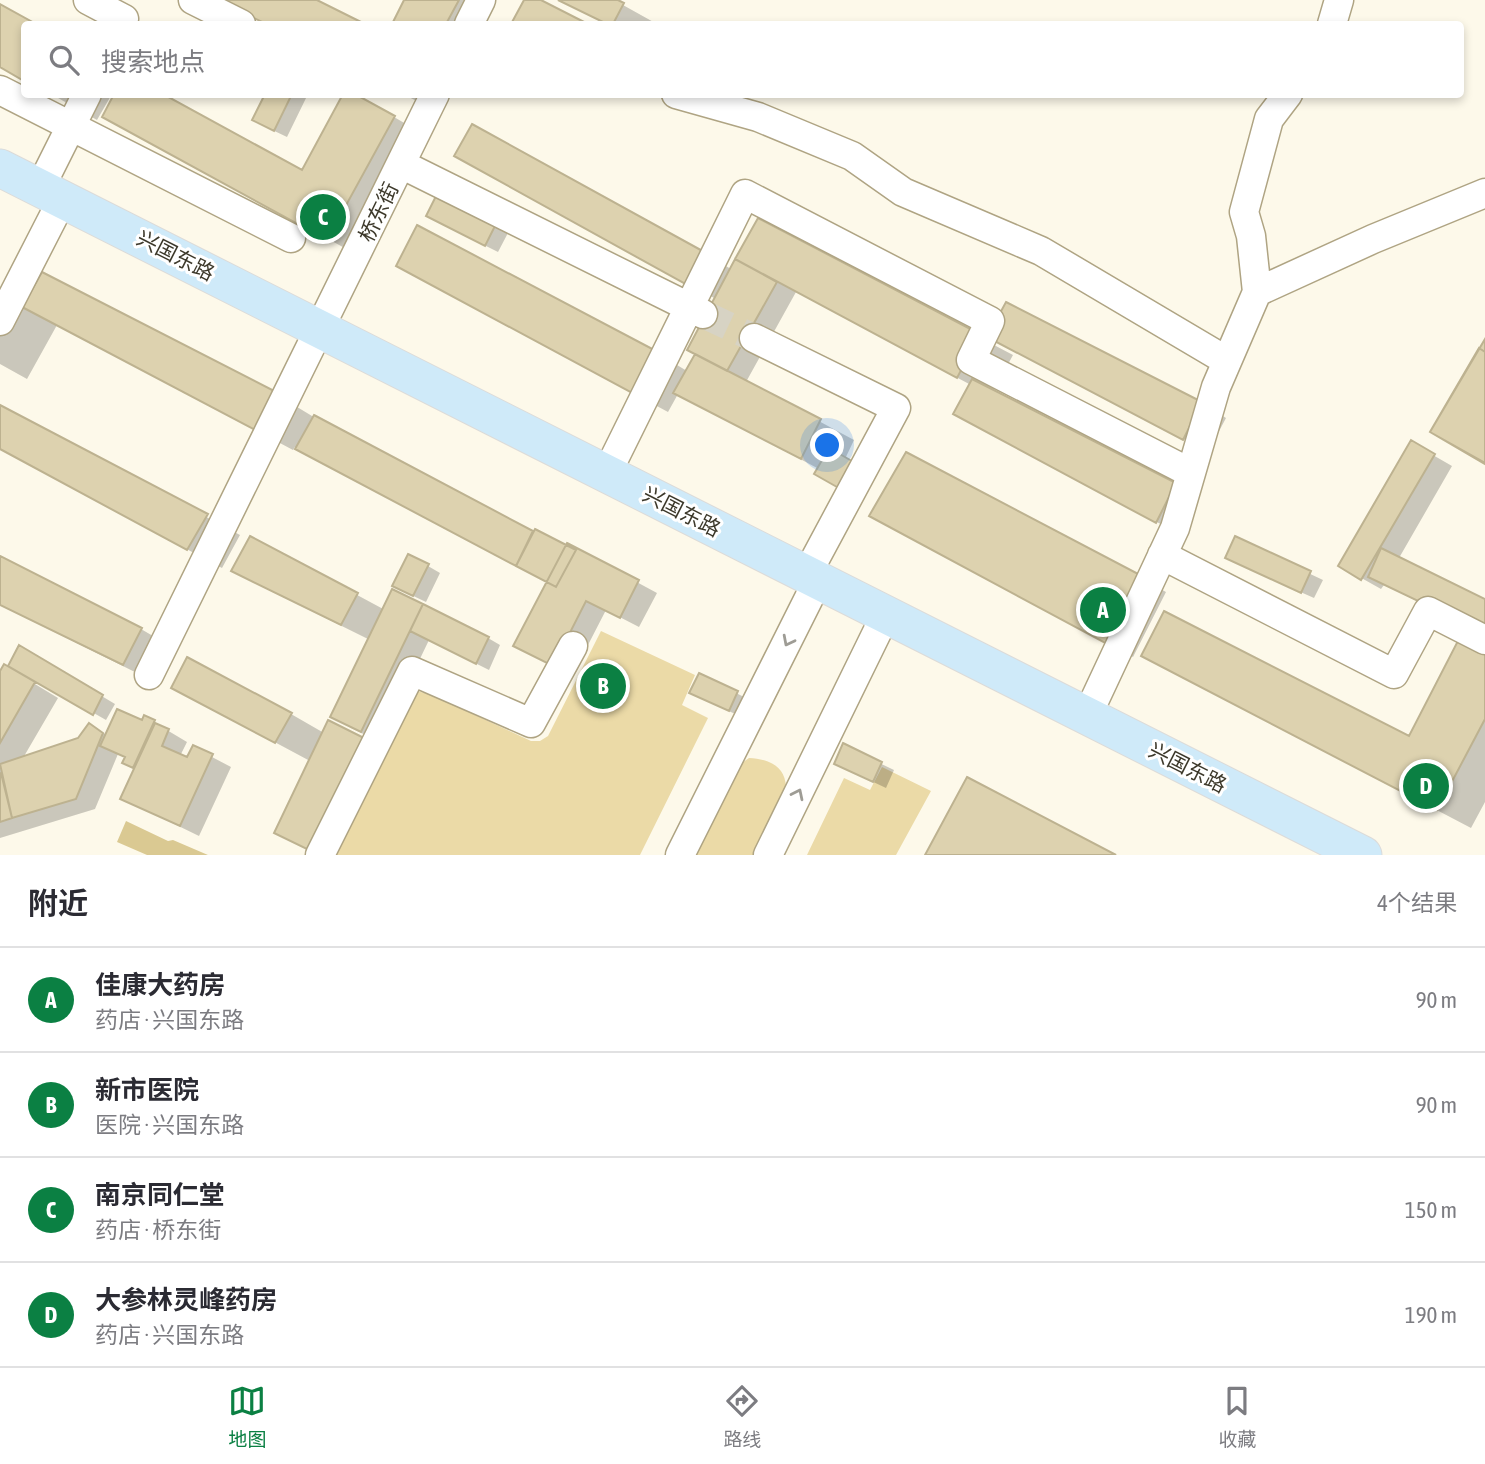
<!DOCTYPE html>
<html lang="zh">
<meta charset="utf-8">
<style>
body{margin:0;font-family:"Asap Condensed","Noto Sans SC",sans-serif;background:#f2f2f3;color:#2b2b33}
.you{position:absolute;left:828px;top:446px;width:24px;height:24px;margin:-18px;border:5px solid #fff;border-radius:50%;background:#1a73e8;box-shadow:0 0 0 10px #1a73e833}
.badge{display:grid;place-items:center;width:46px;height:46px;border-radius:50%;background:#0b8043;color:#fff;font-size:23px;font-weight:700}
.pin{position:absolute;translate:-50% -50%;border:4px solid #fff;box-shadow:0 2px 7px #0006}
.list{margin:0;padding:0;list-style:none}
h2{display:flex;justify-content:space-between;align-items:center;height:91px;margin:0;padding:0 28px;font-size:30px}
h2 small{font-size:23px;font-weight:400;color:#7c7c81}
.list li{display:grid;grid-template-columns:46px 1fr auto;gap:21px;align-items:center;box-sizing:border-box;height:105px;padding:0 28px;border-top:2px solid #e1e1e2}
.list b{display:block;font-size:26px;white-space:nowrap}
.list p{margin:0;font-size:23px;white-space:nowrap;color:#7c7c81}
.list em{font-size:23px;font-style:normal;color:#7c7c81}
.icon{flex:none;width:38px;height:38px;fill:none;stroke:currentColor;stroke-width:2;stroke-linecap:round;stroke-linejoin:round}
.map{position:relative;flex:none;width:1485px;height:855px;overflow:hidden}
.search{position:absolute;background:#fff;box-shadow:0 4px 10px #0003;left:21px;right:21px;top:21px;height:77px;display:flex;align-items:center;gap:18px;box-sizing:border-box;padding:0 24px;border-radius:7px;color:#7c7c81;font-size:26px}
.sheet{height:511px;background:#fff}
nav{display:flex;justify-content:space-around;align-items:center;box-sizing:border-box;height:98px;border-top:2px solid #e1e1e2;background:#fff;font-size:19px;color:#7c7c81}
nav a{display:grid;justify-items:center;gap:4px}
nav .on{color:#0b8043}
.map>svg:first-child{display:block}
.green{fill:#ebdaa7}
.forest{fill:#dac992}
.shadow{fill:#0003}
.building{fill:#ddd2af;stroke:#bdb290;stroke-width:2}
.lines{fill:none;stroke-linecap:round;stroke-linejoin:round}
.minor-tunnel{stroke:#d7d3c4;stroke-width:28;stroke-dasharray:28 14;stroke-linecap:butt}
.minor-casing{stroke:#afa483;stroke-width:31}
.major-casing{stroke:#dcdbd9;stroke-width:39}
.minor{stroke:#fff;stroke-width:28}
.major{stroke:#cfeaf9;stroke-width:37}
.oneway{stroke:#9e9c95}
.labels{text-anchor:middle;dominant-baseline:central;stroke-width:6;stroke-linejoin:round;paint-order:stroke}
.street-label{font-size:21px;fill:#3d392b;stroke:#fff}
</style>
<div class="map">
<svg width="1485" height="855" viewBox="0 0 1485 855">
<rect width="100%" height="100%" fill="#fdf9ea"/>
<path class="green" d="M 601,631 L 695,675 L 682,705 L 708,718 L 640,855 L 332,855 L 417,691 L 432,695 L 531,741 L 540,741 L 548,736 Z
M 749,758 C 769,759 785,766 786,787 L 753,855 L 695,855 L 739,765 Z
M 882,767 L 931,791 L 896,855 L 807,855 L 844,778 L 870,790 Z"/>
<path class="forest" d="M 126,821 L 168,841 L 173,840 L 208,855 L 147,855 L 117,842 Z"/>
<path class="shadow" d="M 219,0 L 313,0 L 361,24 L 267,24 Z
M 406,0 L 487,0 L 478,24 L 394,24 Z
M 526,0 L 538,0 L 585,24 L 513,24 Z
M 559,0 L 614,0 L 657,24 L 606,24 Z
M 0,6 L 33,24 L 24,24 L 24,79 L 0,66 Z
M 51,94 L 112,94 L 97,120 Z
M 267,94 L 308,94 L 287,137 L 266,127 Z
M 403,94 L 442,94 L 434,110 Z
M 394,117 L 418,131 L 352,252 L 129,131 L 302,172 Z
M 490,175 L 707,255 L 731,269 L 758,221 L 1013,355 L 993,392 L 1199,499 L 1181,535 L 980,427 L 971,385 L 796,292 L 746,382 L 854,440 L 845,459 L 819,469 L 678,394 L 668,412 L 432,285 L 657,353 L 687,371 L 697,354 L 716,299 Z
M 438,195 L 509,231 L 498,252 L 440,223 Z
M 43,274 L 279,396 L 312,416 L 535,534 L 567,547 L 568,545 L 657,593 L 639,627 L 606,610 L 572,676 L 548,583 L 295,447 L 293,450 L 57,325 L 27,379 L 0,364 L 0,295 L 23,309 Z
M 1014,350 L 1202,403 L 1226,418 L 1208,452 Z
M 0,407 L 240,535 L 222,568 L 0,449 Z
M 1412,443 L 1452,466 L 1399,558 L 1485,601 L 1485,634 L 1384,585 L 1381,589 L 1340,566 Z
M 896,529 L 1141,578 L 1166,592 L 1133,657 Z
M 251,538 L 385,610 L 393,592 L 488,638 L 500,645 L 489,670 L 429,640 L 380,742 L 351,728 L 333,717 L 370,640 L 267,589 L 234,570 Z
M 1236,539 L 1323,580 L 1314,598 L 1240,565 Z
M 0,558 L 141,629 L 175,649 L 157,683 L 0,605 Z
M 428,566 L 440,573 L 426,602 L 407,593 Z
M 20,647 L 115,704 L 106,720 L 27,675 L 25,678 L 58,698 L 23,758 L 79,739 L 89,725 L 107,735 L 143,723 L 145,717 L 187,742 L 180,756 L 188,760 L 193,747 L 231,767 L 199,836 L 123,799 L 136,768 L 125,762 L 126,758 L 118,754 L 95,809 L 0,838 L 0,675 L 8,668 Z
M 1485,649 L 1485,802 L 1471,828 L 1143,656 L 1409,738 Z
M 700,675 L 750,700 L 742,717 L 704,700 Z
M 207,706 L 291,714 L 324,733 L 310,761 Z
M 844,746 L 894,770 L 886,788 L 848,770 Z"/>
<path class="building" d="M 218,0 L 317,0 L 365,24 L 266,24 Z
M 404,0 L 459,0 L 446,24 L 392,24 Z
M 524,0 L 541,0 L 588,24 L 511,24 Z
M 558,0 L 618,0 L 624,3 L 613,24 L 607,24 Z
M 0,4 L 36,24 L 24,24 L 24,81 L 0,67 Z
M 114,94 L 163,94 L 302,170 L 343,94 L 355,94 L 395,116 L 327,240 L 102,117 Z
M 265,94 L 292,94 L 274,131 L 252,120 Z
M 472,124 L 708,254 L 689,286 L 454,156 Z
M 438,192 L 497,222 L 485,246 L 426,216 Z
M 758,218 L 980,334 L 957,378 L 735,259 Z
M 417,225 L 658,352 L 634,394 L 396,266 Z
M 735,259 L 777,282 L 727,371 L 687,350 Z
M 42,272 L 280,394 L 259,432 L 22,307 Z
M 1006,302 L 1202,402 L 1183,440 L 987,337 Z
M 1485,339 L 1485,463 L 1430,432 Z
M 1479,348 L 1485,352 L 1485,464 L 1430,432 Z
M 695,354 L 821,419 L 801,459 L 673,393 Z
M 972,379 L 1176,483 L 1156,523 L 953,414 Z
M 0,405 L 208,514 L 187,550 L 0,449 Z
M 314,415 L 533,531 L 516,566 L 295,449 Z
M 1411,440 L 1435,454 L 1361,580 L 1338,566 Z
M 829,448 L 859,465 L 844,491 L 814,474 Z
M 906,452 L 1142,576 L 1107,644 L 869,516 Z
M 535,529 L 576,550 L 556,587 L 516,566 Z
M 250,536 L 358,593 L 341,625 L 231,571 Z
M 1235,536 L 1311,571 L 1301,593 L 1225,558 Z
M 567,543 L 639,580 L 620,618 L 586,601 L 553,666 L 513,646 Z
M 1381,548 L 1485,599 L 1485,633 L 1368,577 Z
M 408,554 L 429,564 L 413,596 L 392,586 Z
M 0,556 L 142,628 L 123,665 L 0,605 Z
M 392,589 L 423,604 L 361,732 L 330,717 Z
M 423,604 L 489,637 L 476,664 L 410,631 Z
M 1164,611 L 1409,736 L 1461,635 L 1485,647 L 1485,719 L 1437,810 L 1141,656 Z
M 19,645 L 103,695 L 93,715 L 8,666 Z
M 187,657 L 292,713 L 275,743 L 171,688 Z
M 4,664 L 35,682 L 0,743 L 0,671 Z
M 699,673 L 738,691 L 729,711 L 689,693 Z
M 117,709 L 142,720 L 144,715 L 155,720 L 133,768 L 122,763 L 125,757 L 100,746 Z
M 328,720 L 368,740 L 313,852 L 274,833 Z
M 89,723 L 103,733 L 76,799 L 12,818 L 0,764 L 78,738 Z
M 155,723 L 169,729 L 162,746 L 187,757 L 193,745 L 213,754 L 180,826 L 120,799 Z
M 843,743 L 882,762 L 873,782 L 834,764 Z
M 1,773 L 12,818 L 0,822 L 0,774 Z
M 967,777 L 1116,855 L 925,855 Z"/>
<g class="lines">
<path class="minor-tunnel" d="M 703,314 L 754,338"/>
<defs>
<path id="minor" d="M 88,0 L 124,19
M 193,0 L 241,24
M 469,24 L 481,0
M 1332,24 L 1339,0
M 0,90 L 291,238
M 676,94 L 758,117 L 852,156 L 903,192 L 1041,251 L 1227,361
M 401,164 L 703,314
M 40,188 L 87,94
M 1257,292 L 1373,239 L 1485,193
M 0,321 L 63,198
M 754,338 L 896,408 L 807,574
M 607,473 L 745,194 L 990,321 L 971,360 L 1191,473
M 1162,555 L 1394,674 L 1428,611 L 1485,640
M 149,675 L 435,94
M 1087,716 L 1175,528 L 1216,387 L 1257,292 L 1251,236 L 1244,212 L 1269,119 L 1288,94
M 320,855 L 412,671 L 531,723 L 573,646
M 680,855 L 818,580
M 768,855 L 886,614"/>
<path id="major" d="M 0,168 L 1363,855"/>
</defs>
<use href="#minor" class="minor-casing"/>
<use href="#major" class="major-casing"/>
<use href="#minor" class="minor"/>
<use href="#major" class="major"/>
</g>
<defs><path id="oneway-chevron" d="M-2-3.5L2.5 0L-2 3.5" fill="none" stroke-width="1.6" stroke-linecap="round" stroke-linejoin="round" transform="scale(1.75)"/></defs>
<g class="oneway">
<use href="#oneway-chevron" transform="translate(788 641) rotate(117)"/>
<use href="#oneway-chevron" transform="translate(798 794) rotate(-64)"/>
</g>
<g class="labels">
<g class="street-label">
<text transform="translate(378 212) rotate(-64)">桥东街</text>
<text transform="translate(176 255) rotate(27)">兴国东路</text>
<text transform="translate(682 511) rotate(27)">兴国东路</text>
<text transform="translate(1188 767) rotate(27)">兴国东路</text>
</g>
</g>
</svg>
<div class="you"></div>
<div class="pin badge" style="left:1103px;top:610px">A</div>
<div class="pin badge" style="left:603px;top:686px">B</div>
<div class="pin badge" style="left:323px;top:217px">C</div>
<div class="pin badge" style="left:1426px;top:786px">D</div>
<div class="search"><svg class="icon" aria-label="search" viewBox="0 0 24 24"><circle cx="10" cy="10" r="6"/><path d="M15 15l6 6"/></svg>搜索地点</div>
</div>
<section class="sheet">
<h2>附近<small>4个结果</small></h2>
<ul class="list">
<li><span class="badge">A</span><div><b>佳康大药房</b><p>药店 · 兴国东路</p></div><em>90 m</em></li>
<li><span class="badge">B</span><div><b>新市医院</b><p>医院 · 兴国东路</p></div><em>90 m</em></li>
<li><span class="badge">C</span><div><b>南京同仁堂</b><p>药店 · 桥东街</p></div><em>150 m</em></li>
<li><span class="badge">D</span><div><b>大参林灵峰药房</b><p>药店 · 兴国东路</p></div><em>190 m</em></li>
</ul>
</section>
<nav>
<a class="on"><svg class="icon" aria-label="map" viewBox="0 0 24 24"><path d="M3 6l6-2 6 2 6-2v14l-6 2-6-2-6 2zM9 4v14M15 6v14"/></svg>地图</a>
<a><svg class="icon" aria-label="directions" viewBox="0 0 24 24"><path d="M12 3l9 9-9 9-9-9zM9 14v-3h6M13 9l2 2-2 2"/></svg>路线</a>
<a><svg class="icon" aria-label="saved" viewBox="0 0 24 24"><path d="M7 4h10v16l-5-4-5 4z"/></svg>收藏</a>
</nav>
